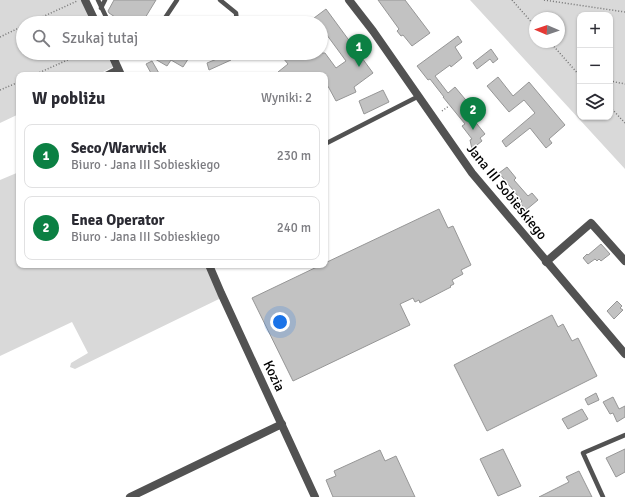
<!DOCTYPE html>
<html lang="pl">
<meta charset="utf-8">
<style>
body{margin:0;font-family:Signika,sans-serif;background:#f7f7f7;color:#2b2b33}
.controls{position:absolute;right:12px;top:12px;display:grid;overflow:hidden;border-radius:8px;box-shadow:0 1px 3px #0004}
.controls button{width:36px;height:36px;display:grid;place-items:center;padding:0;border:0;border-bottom:1px solid #e1e1e2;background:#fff;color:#2b2b33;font:20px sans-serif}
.compass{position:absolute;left:529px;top:12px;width:36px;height:36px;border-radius:50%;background:#fff;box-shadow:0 1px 3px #0004;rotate:272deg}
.you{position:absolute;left:280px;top:322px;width:14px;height:14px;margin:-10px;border:3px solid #fff;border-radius:50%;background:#1a73e8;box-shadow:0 0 0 6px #1a73e833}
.badge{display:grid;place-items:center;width:26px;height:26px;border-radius:50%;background:#0b8043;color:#fff;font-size:13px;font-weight:700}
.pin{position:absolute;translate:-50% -33px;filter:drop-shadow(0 1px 2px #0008)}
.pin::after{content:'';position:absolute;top:21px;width:14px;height:12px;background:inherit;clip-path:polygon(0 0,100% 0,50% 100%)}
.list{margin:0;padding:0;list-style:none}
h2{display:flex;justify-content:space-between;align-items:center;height:52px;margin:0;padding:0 16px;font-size:17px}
h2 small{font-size:13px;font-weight:400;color:#7c7c81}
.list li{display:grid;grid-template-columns:26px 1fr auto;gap:12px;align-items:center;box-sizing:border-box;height:64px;margin:0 8px 8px;padding:0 8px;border:1px solid #e1e1e2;border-radius:8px}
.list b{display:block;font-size:15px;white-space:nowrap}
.list p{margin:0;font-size:13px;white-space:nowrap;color:#7c7c81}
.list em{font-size:13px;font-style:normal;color:#7c7c81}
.icon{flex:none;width:22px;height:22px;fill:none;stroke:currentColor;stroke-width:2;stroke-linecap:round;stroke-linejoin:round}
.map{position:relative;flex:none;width:625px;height:497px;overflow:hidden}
.search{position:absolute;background:#fff;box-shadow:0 1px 3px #0004;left:16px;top:16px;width:312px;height:44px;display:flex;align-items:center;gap:10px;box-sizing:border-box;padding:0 14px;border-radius:22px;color:#7c7c81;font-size:15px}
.panel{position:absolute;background:#fff;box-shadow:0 1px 3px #0004;left:16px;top:72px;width:312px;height:196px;border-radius:8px}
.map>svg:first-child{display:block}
.green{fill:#d9d9d9;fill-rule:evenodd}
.building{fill:#c2c2c2;stroke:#969696}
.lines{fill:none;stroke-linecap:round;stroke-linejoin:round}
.path{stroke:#747474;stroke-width:1.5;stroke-dasharray:1 2;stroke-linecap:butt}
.service{stroke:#525252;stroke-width:4.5}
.minor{stroke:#525252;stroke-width:8}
.tertiary{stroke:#525252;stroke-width:8}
.labels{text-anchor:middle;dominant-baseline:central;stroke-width:3;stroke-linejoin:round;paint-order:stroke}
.street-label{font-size:14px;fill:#000;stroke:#fff}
</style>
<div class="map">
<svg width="625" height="497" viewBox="0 0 625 497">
<rect width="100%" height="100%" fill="#fff"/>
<path class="green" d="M 0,0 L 82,0 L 92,23 L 23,23 L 23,53 L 106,53 L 113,67 L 97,75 L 19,75 L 19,114 L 0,123 Z
M 470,0 L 625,0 L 625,169 ZM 580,15 L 610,15 L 610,117 L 580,117 ZM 535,18 L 559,18 L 559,42 L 535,42 Z
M 19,172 L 19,265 L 206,265 L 221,296 L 219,299 L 75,369 L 70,367 L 71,363 L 88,353 L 72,322 L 0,356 L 0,180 Z"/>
<path class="building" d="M 114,0 L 156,0 L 142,23 L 124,23 L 109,13 L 108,11 Z
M 378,0 L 405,0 L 430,33 L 412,46 L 403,35 L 401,36 L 397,31 L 399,29 Z
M 326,9 L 373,73 L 354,87 L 356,92 L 336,101 L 329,88 L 325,82 L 325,75 L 281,75 L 278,72 L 288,64 L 283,58 L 289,53 L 325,53 L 336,68 L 346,61 L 321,27 L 321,23 L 318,23 L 314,18 Z
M 458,36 L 462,42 L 455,47 L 462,58 L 451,67 L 450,65 L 435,76 L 448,93 L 455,87 L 470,105 L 465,109 L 485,134 L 480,138 L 482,141 L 472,149 L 470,140 L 472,139 L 462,126 L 465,124 L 443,97 L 444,97 L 430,79 L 428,80 L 417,66 Z
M 491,49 L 498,59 L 493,63 L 490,59 L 477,69 L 473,63 Z
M 159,53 L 192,53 L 183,67 L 171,60 L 167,66 L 155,59 Z
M 229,54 L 231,60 L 209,70 L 207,63 Z
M 152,61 L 160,75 L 152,75 L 146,64 Z
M 498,77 L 513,96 L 529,82 L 565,125 L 549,139 L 552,143 L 546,148 L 530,128 L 506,147 L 502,141 L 535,113 L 524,100 L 509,112 L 487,86 Z
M 383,90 L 389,102 L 364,114 L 359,101 Z
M 507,167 L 516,178 L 514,180 L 528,196 L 532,193 L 538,200 L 526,210 L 520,203 L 522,201 L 499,173 Z
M 439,209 L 448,228 L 453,226 L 471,265 L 461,270 L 463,274 L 452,280 L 454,284 L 450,286 L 451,287 L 447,289 L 420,303 L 419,300 L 415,302 L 413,298 L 400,304 L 410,325 L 293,381 L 252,298 L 321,265 L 325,265 L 325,263 Z
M 601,244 L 610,254 L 601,261 L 599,259 L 597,261 L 595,259 L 588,264 L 583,258 L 587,254 L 588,255 Z
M 617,301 L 622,306 L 620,308 L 623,310 L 614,319 L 607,311 Z
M 552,315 L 558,327 L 563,324 L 572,341 L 578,338 L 597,376 L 487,431 L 454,365 Z
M 596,393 L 599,400 L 588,405 L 585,399 Z
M 613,397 L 619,409 L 625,406 L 625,417 L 617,422 L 613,413 L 610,414 L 603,402 Z
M 582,409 L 588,419 L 568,429 L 562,419 Z
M 503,449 L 521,486 L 498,496 L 480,459 Z
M 625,449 L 625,472 L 616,477 L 606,458 Z
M 380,450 L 385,461 L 396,456 L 415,497 L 333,497 L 326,480 L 336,476 L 334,471 Z
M 579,471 L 592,497 L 539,497 L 569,482 L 566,477 Z"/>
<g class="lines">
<path class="path" d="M 512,0 L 535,26
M 544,0 L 625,12
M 29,23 L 77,1
M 0,37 L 23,26
M 550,42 L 580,76
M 34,75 L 83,53
M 610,81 L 625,84
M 0,90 L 19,82
M 610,107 L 625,123
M 442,111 L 449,106"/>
<path class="service" d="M 98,0 L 109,23
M 220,0 L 236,13 L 237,23
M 101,8 L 105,0
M 161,23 L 163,21 L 177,0
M 202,53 L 205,55 L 209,53
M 104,75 L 118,68
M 325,144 L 419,96
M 603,497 L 583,453 L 625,435"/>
<path class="minor" d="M 85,0 L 96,23
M 111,53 L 121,75
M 546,262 L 591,223 L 625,261
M 209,265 L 221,293 L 315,497
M 130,497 L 282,424"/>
<path class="tertiary" d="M 349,0 L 373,31 L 472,173 L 625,354"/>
</g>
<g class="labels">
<g class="street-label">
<text transform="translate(507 192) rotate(51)">Jana III Sobieskiego</text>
<text transform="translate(274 376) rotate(65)">Kozia</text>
</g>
</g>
</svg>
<div class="controls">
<button>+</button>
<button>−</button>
<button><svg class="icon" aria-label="layers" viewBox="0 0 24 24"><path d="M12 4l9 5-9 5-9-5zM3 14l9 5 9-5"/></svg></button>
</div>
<svg class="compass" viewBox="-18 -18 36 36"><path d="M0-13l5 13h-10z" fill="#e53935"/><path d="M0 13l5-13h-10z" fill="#7c7c81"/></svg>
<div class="you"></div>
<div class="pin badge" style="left:359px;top:67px">1</div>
<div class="pin badge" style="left:473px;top:130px">2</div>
<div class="search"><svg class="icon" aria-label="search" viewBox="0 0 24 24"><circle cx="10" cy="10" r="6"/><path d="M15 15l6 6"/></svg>Szukaj tutaj</div>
<section class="panel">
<h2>W pobliżu<small>Wyniki: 2</small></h2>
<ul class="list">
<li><span class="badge">1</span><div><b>Seco/Warwick</b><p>Biuro · Jana III Sobieskiego</p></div><em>230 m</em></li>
<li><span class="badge">2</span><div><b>Enea Operator</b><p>Biuro · Jana III Sobieskiego</p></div><em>240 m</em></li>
</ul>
</section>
</div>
